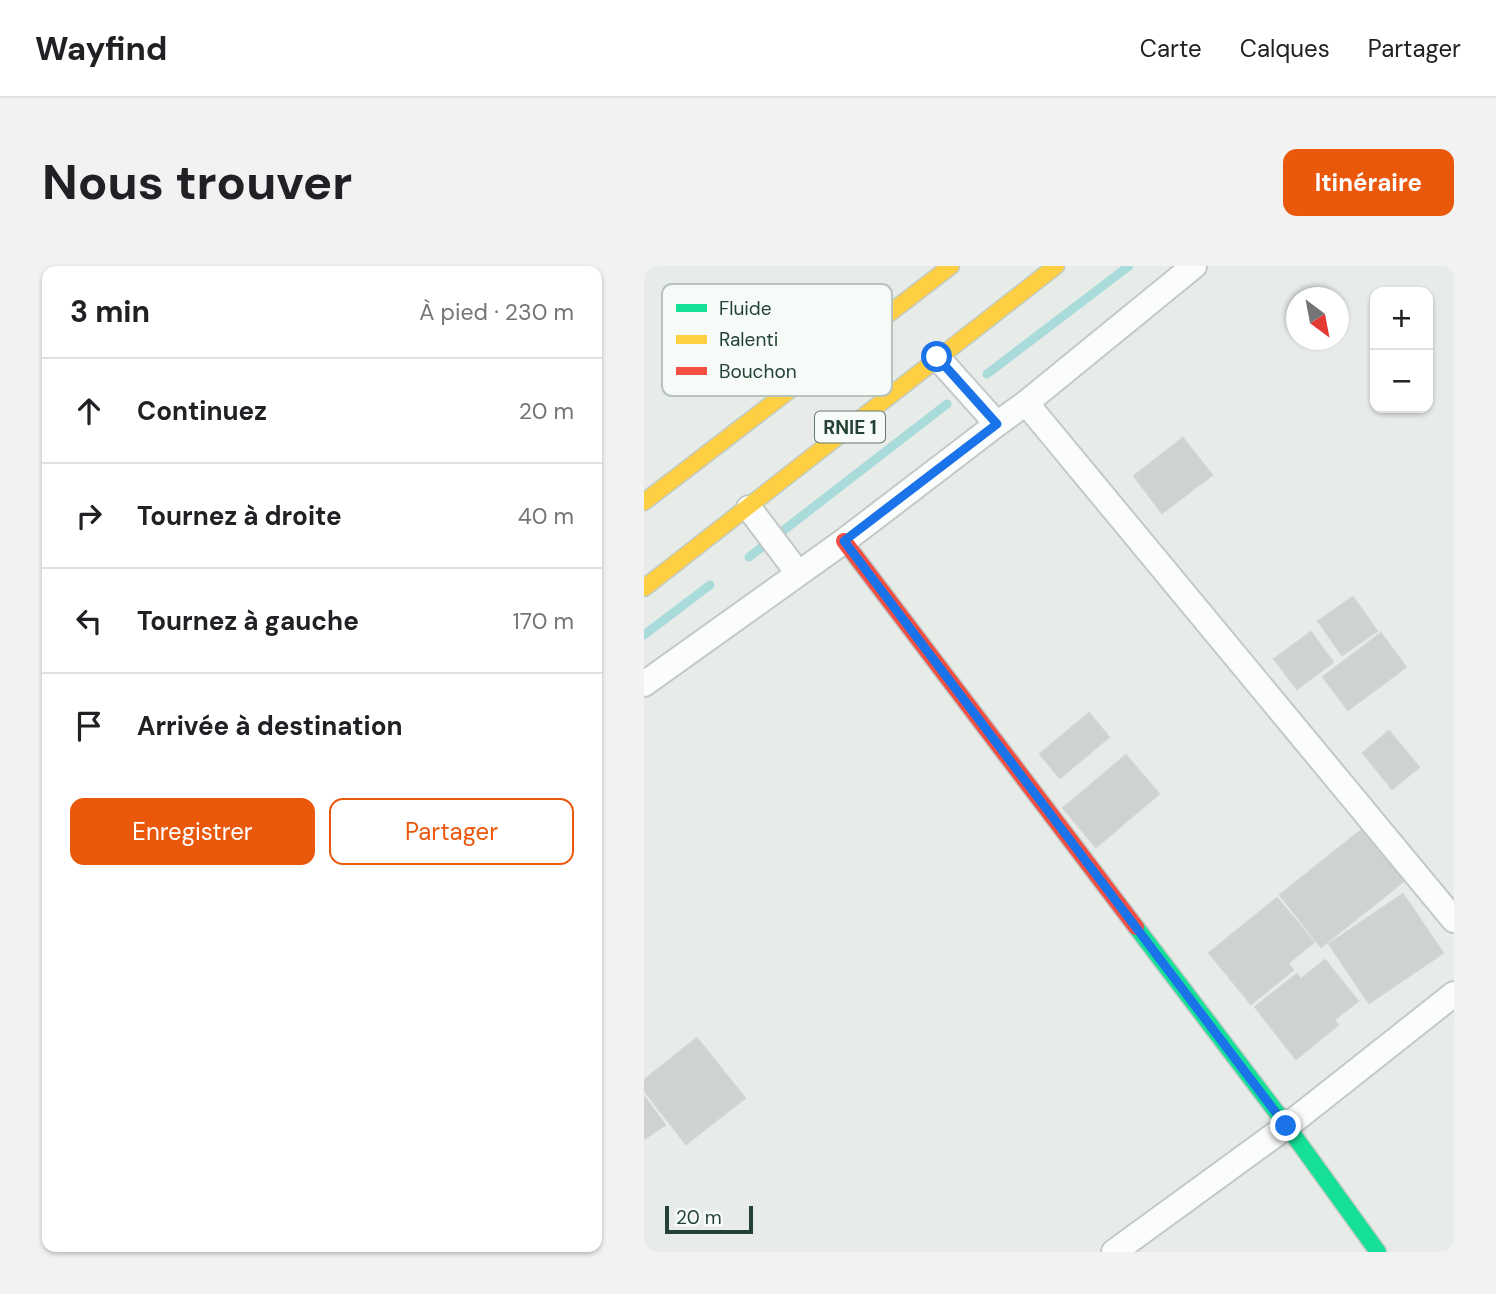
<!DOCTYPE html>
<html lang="fr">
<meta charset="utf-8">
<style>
body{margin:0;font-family:"DM Sans",sans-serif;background:#f2f2f2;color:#202124}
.controls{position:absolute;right:21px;top:21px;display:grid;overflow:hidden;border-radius:14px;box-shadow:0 2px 5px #0004}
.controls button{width:63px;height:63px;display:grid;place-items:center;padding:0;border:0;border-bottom:2px solid #e0e0e0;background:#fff;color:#202124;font:35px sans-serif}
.compass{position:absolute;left:642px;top:21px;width:63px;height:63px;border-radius:50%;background:#fff;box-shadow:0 2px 5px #0004;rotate:148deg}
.scale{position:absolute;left:21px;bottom:18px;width:88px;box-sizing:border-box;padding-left:7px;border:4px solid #234134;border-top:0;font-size:19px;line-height:24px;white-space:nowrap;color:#234134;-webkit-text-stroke:5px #f6fbf8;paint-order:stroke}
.stop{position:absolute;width:21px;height:21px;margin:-16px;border:5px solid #1a73e8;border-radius:50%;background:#fff}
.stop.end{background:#1a73e8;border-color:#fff;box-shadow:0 2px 7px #0008}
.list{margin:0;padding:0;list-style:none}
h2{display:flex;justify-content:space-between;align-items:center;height:91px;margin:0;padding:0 28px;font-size:30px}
h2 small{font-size:23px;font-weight:400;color:#757577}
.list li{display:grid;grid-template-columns:46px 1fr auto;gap:21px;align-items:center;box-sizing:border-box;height:105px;padding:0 28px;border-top:2px solid #e0e0e0}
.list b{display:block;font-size:26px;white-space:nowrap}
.list em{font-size:23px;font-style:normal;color:#757577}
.actions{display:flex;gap:14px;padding:21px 28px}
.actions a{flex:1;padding:16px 0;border:2px solid #ea580c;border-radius:14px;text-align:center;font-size:24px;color:#ea580c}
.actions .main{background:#ea580c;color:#fff}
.icon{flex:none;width:38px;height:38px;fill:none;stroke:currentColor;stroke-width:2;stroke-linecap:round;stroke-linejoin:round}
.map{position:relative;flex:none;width:810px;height:986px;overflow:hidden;border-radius:14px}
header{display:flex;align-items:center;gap:42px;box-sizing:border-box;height:98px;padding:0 35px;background:#fff;border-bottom:2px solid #e0e0e0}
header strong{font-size:33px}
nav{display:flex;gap:38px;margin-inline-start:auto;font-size:24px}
.intro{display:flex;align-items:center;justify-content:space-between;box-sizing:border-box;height:168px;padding:0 42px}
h1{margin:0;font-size:49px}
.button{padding:18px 32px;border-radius:14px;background:#ea580c;color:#fff;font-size:24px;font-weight:700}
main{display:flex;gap:42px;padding:0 42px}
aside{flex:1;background:#fff;border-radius:14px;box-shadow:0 2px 5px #0004}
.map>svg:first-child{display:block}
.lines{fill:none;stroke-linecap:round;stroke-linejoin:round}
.stream{stroke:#a8dbda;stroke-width:9}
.building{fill:#ced3d0;stroke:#d0d5d2;stroke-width:2}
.street-casing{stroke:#c4c9c6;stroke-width:28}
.fast-casing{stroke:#c2cac6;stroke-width:19}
.slow-casing{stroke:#c2cac6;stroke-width:19}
.jam-casing{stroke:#c2cac6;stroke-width:19}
.street{stroke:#fbfcfc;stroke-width:24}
.fast{stroke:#16e098;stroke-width:16}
.slow{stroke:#ffcf43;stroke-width:16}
.jam{stroke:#f24e42;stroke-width:16}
.route{stroke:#1a73e8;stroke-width:9}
.labels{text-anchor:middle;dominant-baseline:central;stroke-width:7;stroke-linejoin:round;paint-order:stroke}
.shield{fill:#f6fbf8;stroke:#62796f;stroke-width:2}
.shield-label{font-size:19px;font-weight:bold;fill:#234134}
.key{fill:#f6fbf8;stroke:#b7c3bd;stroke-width:2}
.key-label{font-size:19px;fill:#234134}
</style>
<header>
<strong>Wayfind</strong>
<nav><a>Carte</a><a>Calques</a><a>Partager</a></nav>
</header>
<div class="intro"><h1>Nous trouver</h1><a class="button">Itinéraire</a></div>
<main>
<aside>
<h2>3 min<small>À pied · 230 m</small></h2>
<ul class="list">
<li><svg class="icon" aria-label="ahead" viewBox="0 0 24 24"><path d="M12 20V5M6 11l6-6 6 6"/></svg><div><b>Continuez</b></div><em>20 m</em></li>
<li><svg class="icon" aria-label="right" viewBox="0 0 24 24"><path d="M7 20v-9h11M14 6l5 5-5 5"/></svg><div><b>Tournez à droite</b></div><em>40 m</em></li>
<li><svg class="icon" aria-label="left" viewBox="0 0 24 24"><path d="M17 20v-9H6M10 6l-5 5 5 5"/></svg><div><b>Tournez à gauche</b></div><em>170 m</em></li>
<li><svg class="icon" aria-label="arrive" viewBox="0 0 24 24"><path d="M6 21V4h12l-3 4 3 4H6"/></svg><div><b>Arrivée à destination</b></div></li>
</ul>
<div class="actions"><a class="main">Enregistrer</a><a>Partager</a></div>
</aside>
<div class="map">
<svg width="810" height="986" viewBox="0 0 810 986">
<rect width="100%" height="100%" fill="#e7ece9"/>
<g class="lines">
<path class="stream" d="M 343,108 L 485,0
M 105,291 L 303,138
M 0,369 L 66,319"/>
</g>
<path class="building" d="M 539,172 L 568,209 L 518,247 L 490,210 Z
M 709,331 L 733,365 L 698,389 L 674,355 Z
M 667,366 L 689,396 L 653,423 L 630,393 Z
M 737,367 L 762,401 L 704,444 L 679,411 Z
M 445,447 L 465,471 L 416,512 L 396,488 Z
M 745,465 L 775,501 L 748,523 L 719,487 Z
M 482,489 L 515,528 L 452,581 L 419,542 Z
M 720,562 L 761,614 L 677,681 L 636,629 Z
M 759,628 L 799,687 L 725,737 L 685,678 Z
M 633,632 L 670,676 L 644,697 L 649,704 L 607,738 L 565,687 Z
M 681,694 L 714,735 L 690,754 L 694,759 L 652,793 L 611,741 L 653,708 L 657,713 Z
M 53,772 L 101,832 L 42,878 L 0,824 L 0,814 Z
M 0,830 L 21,859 L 0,873 Z"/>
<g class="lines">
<defs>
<path id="street" d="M 293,91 L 353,158
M 382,137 L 810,654
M 105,242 L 154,307
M 0,418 L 200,275 L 353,158 L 382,137 L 550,0
M 470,986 L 643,860 L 810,728"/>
<path id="fast" d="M 492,661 L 643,860 L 734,986"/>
<path id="slow" d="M 0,236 L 307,0
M 0,322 L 412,0"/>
<path id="jam" d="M 200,275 L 492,661"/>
</defs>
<use href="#street" class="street-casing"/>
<use href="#fast" class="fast-casing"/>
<use href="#slow" class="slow-casing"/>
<use href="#jam" class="jam-casing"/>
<use href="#street" class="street"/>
<use href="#fast" class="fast"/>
<use href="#slow" class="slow"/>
<use href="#jam" class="jam"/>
</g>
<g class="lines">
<path class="route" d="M 293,91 L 353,158 L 200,275 L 642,860"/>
</g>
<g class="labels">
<rect class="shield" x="171" y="145.5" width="70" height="31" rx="5"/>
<g class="shield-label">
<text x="206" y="161">RNIE 1</text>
</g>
</g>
<rect x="18" y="18" width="230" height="112" rx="10" class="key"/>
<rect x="32" y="38" width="31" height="8" fill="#16e098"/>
<rect x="32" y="69" width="31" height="9" fill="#ffcf43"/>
<rect x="32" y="101" width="31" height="8" fill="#f24e42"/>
<g class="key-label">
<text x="75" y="49">Fluide</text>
<text x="75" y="80">Ralenti</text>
<text x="75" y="112">Bouchon</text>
</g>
</svg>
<div class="controls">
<button>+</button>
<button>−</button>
</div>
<svg class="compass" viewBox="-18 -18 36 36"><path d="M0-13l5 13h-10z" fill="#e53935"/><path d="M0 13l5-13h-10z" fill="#757577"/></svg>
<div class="scale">20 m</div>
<div class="stop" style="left:293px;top:91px"></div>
<div class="stop end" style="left:642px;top:860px"></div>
</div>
</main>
